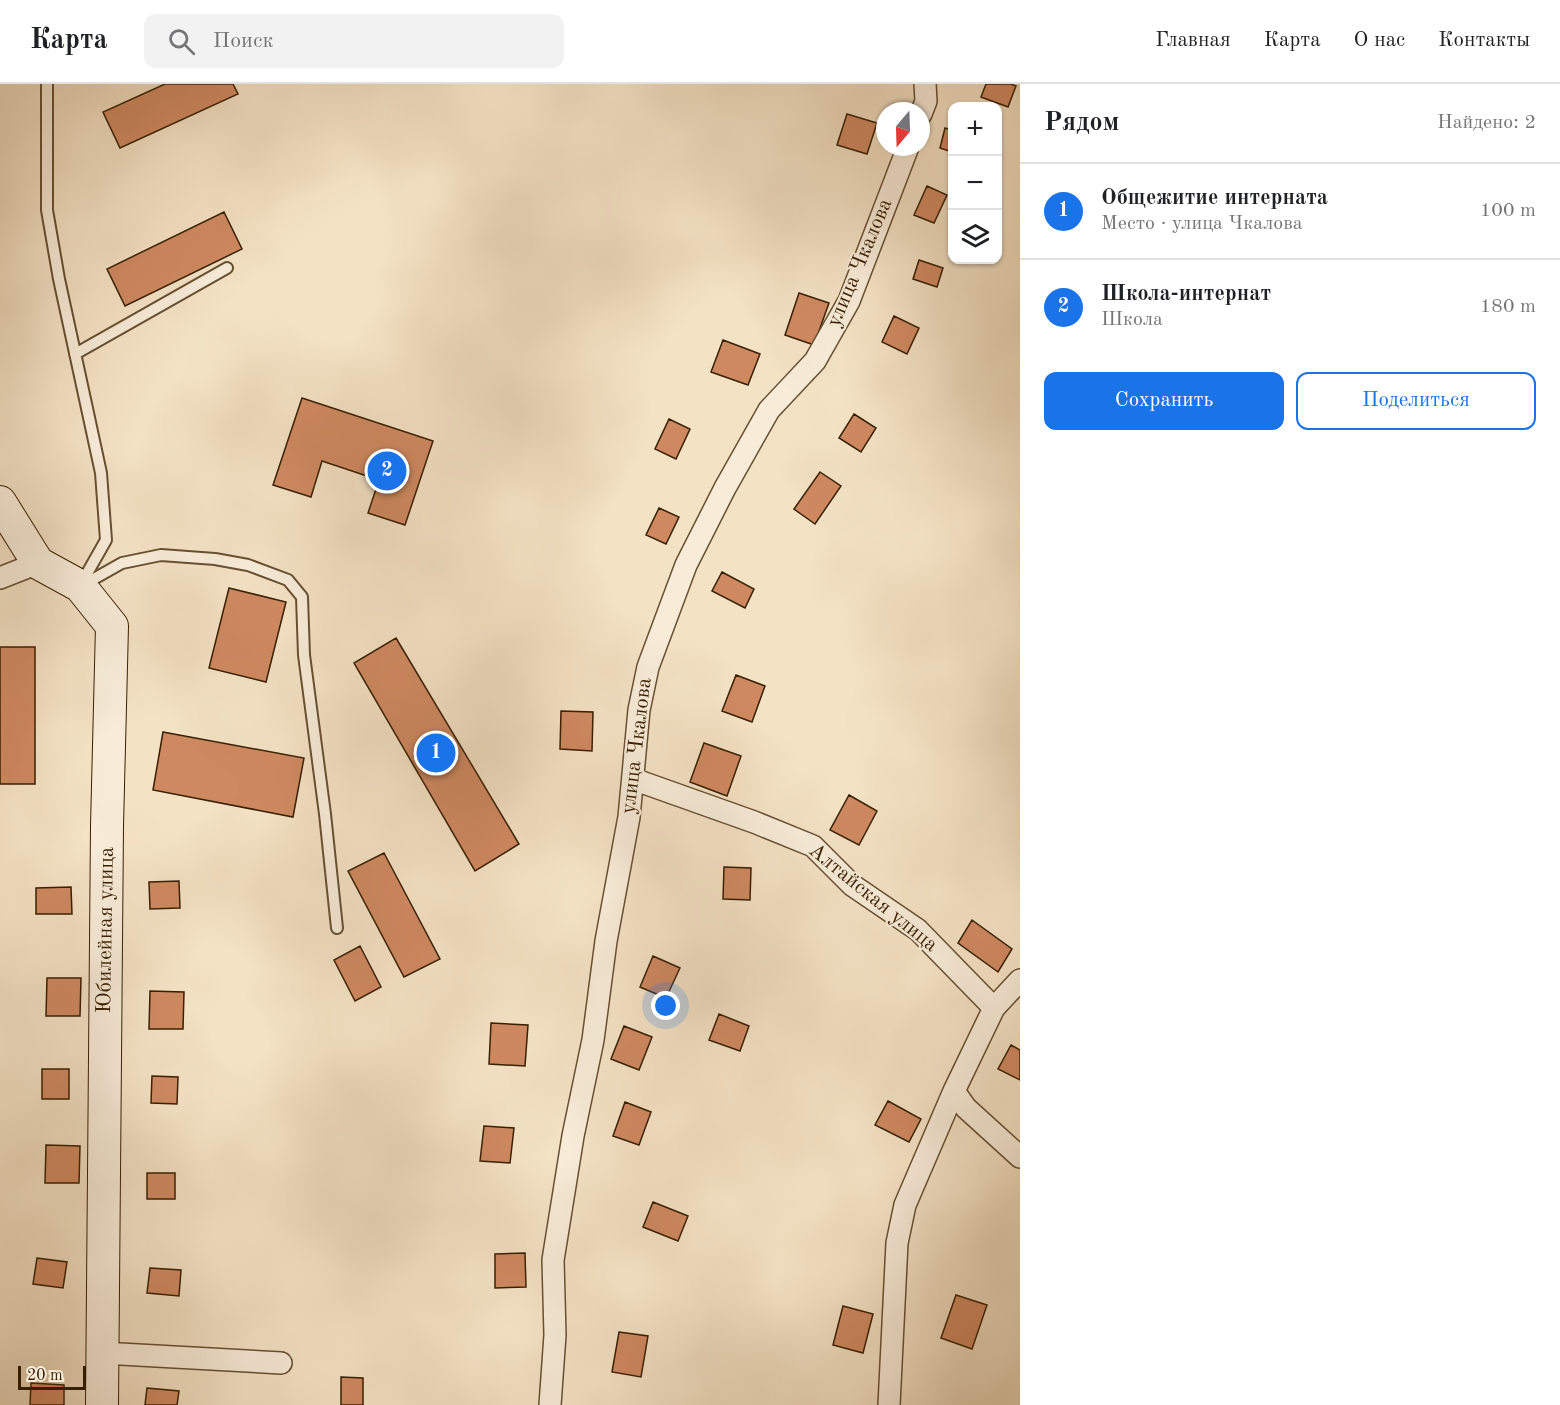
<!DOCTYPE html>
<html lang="ru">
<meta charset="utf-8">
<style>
body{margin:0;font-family:"Old Standard TT",serif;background:#f2f2f2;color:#202124}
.controls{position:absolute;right:18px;top:18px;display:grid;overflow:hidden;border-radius:12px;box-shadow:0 2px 4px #0004}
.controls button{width:54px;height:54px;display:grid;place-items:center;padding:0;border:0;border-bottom:2px solid #e0e0e0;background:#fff;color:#202124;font:30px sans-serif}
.compass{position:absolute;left:876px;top:18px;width:54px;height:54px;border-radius:50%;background:#fff;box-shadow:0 2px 4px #0004;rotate:199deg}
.scale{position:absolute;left:18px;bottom:15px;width:68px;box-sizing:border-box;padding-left:6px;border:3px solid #381f00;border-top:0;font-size:16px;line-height:21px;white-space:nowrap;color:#381f00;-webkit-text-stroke:4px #f8ecd9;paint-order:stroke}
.you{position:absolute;left:666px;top:922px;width:21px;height:21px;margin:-15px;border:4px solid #fff;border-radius:50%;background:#1a73e8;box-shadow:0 0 0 9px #1a73e833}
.badge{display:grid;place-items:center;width:39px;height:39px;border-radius:50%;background:#1a73e8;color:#fff;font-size:20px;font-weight:700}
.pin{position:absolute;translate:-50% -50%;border:3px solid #fff;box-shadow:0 2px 6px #0006}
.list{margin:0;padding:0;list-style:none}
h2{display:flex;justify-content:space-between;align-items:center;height:78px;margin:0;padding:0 24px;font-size:26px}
h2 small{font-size:20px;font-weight:400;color:#757577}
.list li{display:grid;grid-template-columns:39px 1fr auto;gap:18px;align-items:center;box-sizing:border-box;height:96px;padding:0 24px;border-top:2px solid #e0e0e0}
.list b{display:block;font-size:22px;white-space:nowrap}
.list p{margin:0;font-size:20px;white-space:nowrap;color:#757577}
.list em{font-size:20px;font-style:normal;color:#757577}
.actions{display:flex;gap:12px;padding:18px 24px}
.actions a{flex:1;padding:14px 0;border:2px solid #1a73e8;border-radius:12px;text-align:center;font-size:21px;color:#1a73e8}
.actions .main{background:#1a73e8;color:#fff}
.icon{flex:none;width:33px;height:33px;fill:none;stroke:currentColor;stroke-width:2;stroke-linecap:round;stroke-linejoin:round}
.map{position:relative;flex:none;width:1020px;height:1321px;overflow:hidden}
header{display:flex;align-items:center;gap:36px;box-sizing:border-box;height:84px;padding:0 30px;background:#fff;border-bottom:2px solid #e0e0e0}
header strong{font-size:28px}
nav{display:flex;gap:33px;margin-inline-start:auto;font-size:21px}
.search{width:420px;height:54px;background:#f2f2f2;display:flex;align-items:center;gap:15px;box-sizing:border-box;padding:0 21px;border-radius:12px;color:#757577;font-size:22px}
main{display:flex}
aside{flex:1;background:#fff}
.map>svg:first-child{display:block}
.building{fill:#cf8961;stroke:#381f00;stroke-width:1.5}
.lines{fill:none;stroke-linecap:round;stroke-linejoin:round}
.lane-casing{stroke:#675031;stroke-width:14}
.street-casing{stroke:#675031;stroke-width:24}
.secondary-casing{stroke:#381f00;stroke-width:34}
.lane{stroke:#f8ecd9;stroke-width:10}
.street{stroke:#f8ecd9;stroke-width:21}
.secondary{stroke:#f8ecd9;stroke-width:32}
.labels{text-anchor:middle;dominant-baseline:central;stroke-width:4.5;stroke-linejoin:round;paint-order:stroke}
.street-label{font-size:21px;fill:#381f00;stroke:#f8ecd9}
</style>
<header>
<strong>Карта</strong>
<div class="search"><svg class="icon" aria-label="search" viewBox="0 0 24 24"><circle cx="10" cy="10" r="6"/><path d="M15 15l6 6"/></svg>Поиск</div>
<nav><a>Главная</a><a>Карта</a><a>О нас</a><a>Контакты</a></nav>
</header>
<main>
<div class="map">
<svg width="1020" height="1321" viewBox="0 0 1020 1321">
<rect width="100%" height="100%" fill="#f4e2c5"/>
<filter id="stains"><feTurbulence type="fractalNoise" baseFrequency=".00333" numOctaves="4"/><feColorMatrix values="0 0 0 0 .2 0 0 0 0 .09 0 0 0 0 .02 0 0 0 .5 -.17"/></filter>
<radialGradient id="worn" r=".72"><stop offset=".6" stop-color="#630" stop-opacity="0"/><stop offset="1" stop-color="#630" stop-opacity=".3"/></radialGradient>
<path class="building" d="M 165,0 L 233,0 L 238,10 L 120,64 L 103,28 Z
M 986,0 L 1011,0 L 1016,2 L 1008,23 L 981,13 Z
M 847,30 L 877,39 L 867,70 L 837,61 Z
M 945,44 L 952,46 L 952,68 L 940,64 Z
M 927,102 L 947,111 L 934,139 L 914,131 Z
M 224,128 L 242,165 L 125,222 L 107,185 Z
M 919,176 L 943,184 L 937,203 L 913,195 Z
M 799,209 L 829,219 L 814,261 L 785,251 Z
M 894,232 L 919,244 L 907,270 L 882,258 Z
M 723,256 L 760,270 L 748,301 L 711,288 Z
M 302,314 L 433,357 L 405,441 L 368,429 L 379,396 L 322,377 L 311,413 L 273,401 Z
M 854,330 L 876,344 L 861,368 L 839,354 Z
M 669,335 L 690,345 L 676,375 L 655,365 Z
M 820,388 L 841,402 L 815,440 L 794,425 Z
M 659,424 L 679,433 L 666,460 L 646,451 Z
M 722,488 L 754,505 L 745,524 L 712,507 Z
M 229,504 L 286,518 L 266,598 L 209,584 Z
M 396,554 L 519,760 L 475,787 L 354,579 Z
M 0,563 L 35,563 L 35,700 L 0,700 Z
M 736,591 L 765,602 L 752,638 L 722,627 Z
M 561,627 L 593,628 L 592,667 L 560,665 Z
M 163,648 L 304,674 L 293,733 L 153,706 Z
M 704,659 L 741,672 L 727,712 L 690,698 Z
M 849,711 L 877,727 L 859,761 L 830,746 Z
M 384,769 L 440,875 L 404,893 L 348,787 Z
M 724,783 L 751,784 L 750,816 L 723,815 Z
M 179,797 L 180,824 L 150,825 L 149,798 Z
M 71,803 L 72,830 L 36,830 L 36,804 Z
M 972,836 L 1012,865 L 998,888 L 958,859 Z
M 360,862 L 381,903 L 355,917 L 334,876 Z
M 653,872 L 680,884 L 666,914 L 640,903 Z
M 47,894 L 81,894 L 80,932 L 46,932 Z
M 150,907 L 184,908 L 183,945 L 149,945 Z
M 719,930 L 749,942 L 740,967 L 709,956 Z
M 491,939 L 528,941 L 525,982 L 489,980 Z
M 624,942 L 652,953 L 639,986 L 611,975 Z
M 1011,961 L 1020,966 L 1020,996 L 998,985 Z
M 42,985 L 69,985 L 69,1015 L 42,1015 Z
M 152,992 L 178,993 L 177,1020 L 151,1019 Z
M 888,1017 L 921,1035 L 909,1058 L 875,1041 Z
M 625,1018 L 651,1028 L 639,1061 L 613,1052 Z
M 484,1042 L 514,1044 L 510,1079 L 480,1077 Z
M 46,1061 L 80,1062 L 79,1099 L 45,1099 Z
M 147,1089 L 175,1089 L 175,1115 L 147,1115 Z
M 653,1118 L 688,1132 L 678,1157 L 643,1143 Z
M 525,1169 L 526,1203 L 495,1204 L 495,1170 Z
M 37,1174 L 67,1178 L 63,1204 L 33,1200 Z
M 150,1184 L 181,1186 L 179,1212 L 147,1209 Z
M 956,1211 L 987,1221 L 972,1265 L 941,1254 Z
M 843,1222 L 873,1230 L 863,1269 L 833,1261 Z
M 619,1248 L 648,1252 L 641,1293 L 612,1288 Z
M 341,1293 L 363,1294 L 363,1321 L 341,1321 Z
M 31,1299 L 64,1301 L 64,1321 L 30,1321 Z
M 147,1304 L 179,1307 L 177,1321 L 145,1321 Z"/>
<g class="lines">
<defs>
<path id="lane" d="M 47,0 L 47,126 L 59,195 L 101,389 L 106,456 L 81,500
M 75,270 L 227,184
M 83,501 L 122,479 L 161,471 L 215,475 L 248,481 L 288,496 L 302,513 L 304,571 L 325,730 L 337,844"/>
<path id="street" d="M 921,30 L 926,17 L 925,0
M 0,494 L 38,479
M 633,695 L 754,738 L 813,762 L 852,801 L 918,846 L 994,924 L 1020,896
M 994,924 L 954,1007 L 966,1024 L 1020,1073
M 102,1269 L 281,1279
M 550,1321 L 555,1251 L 553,1176 L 573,1052 L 593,956 L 606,857 L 629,733 L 639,626 L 648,583 L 686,481 L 725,404 L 769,326 L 815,277 L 849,217 L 908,63
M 889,1321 L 897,1159 L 905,1121 L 954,1007"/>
<path id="secondary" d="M 0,418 L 38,479 L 80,502 L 112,542 L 107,742 L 102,1321"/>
</defs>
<use href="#lane" class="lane-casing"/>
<use href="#street" class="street-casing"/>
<use href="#secondary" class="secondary-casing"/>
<use href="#lane" class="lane"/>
<use href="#street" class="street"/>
<use href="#secondary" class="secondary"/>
</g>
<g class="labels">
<g class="street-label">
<text transform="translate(860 179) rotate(-67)">улица Чкалова</text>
<text transform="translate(637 662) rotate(-83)">улица Чкалова</text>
<text transform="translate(873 814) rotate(39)">Алтайская улица</text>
<text transform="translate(106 846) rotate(-89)">Юбилейная улица</text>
</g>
</g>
<rect width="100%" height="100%" filter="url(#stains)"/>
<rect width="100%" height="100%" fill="url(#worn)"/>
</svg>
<div class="controls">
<button>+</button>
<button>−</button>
<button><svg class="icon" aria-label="layers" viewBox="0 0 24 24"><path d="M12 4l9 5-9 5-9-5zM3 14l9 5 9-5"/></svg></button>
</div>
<svg class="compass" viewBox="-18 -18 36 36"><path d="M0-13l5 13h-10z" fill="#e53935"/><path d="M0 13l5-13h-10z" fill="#757577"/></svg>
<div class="scale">20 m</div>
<div class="you"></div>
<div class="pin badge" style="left:436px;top:669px">1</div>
<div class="pin badge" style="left:387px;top:387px">2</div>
</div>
<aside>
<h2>Рядом<small>Найдено: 2</small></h2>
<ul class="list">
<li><span class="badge">1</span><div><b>Общежитие интерната</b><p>Место · улица Чкалова</p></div><em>100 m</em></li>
<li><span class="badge">2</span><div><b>Школа-интернат</b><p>Школа</p></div><em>180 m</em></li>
</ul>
<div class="actions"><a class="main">Сохранить</a><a>Поделиться</a></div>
</aside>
</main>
